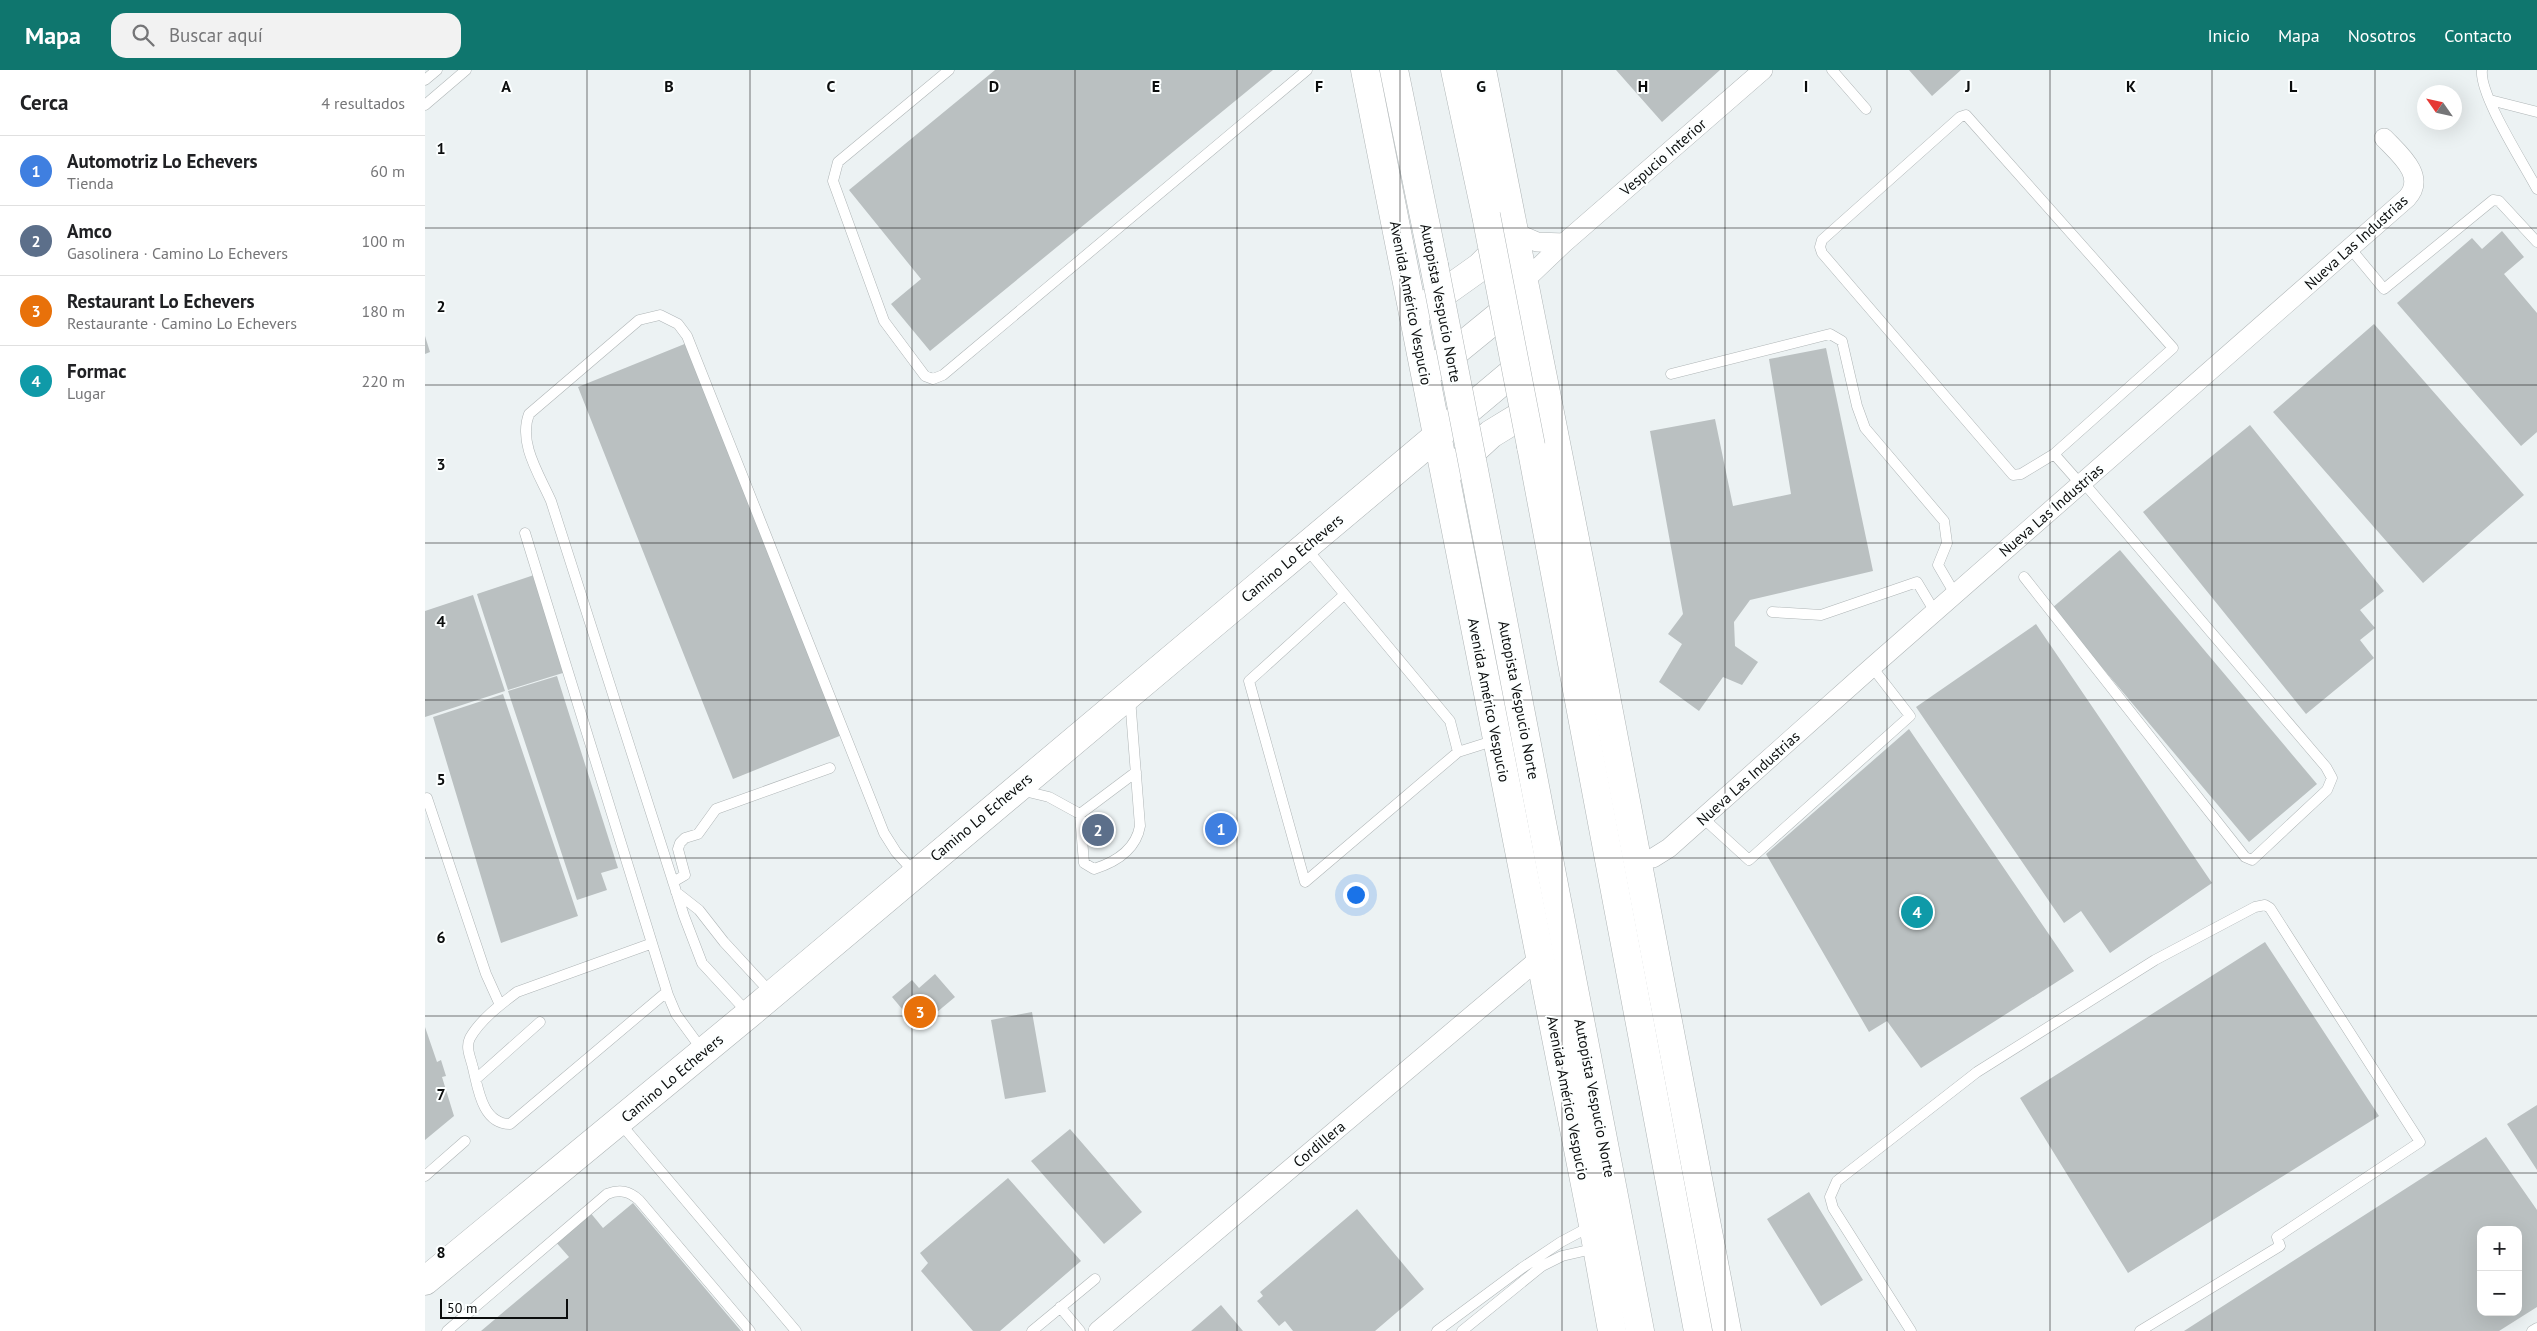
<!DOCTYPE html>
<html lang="es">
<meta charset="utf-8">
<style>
body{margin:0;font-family:"PT Sans",sans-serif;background:#f2f2f2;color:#202124}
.controls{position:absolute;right:15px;bottom:15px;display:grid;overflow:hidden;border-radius:10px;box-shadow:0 5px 20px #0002}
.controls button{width:45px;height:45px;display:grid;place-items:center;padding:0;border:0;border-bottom:1px solid #e0e0e0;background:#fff;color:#202124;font:25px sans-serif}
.compass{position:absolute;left:1992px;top:15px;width:45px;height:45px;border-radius:50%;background:#fff;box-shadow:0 5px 20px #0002;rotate:304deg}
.scale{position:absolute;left:15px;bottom:12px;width:128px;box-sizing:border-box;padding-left:5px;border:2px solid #0b0d0d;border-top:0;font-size:14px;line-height:18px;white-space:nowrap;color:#0b0d0d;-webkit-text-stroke:4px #fcffff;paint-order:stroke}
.you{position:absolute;left:930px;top:824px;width:18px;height:18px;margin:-12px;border:4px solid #fff;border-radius:50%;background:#1a73e8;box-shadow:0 0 0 8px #1a73e833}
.badge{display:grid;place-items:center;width:32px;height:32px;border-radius:50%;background:#0f766e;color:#fff;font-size:16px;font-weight:700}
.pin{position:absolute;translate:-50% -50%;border:2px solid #fff;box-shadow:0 1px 5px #0006}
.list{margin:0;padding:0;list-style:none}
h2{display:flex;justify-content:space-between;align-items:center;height:65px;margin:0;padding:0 20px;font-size:21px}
h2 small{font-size:16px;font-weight:400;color:#757577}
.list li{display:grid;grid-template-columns:32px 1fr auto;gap:15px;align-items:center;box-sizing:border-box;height:70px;padding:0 20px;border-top:1px solid #e0e0e0}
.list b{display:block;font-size:19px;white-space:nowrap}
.list p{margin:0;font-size:16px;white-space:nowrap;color:#757577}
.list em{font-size:16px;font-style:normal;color:#757577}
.icon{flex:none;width:28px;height:28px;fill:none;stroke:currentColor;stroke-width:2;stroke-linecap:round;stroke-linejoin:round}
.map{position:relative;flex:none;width:2112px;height:1261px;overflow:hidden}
header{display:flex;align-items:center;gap:30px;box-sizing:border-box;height:70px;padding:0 25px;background:#0f766e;color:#fff}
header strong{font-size:24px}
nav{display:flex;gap:28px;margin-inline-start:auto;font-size:18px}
.search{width:350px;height:45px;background:#f2f2f2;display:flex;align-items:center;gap:12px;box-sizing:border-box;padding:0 18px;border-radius:15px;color:#757577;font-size:19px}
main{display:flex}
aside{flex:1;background:#fff}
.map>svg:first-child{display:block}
.building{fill:#bac0c1;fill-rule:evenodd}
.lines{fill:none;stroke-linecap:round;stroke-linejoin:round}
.lane-casing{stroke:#afb5b6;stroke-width:11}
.street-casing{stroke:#afb5b6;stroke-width:20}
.secondary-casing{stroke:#afb5b6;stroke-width:29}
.highway-casing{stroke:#afb5b6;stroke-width:29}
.lane{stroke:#fff;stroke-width:10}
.street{stroke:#fff;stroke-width:19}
.secondary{stroke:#fff;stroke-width:28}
.highway{stroke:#fff;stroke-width:28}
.highway-bridge-casing{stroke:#afb5b6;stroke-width:29;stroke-linecap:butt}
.highway-bridge{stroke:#fff;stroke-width:28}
.grid{fill:none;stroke:#0b0d0d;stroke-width:1;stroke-opacity:0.55}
.labels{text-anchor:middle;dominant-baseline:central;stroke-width:4;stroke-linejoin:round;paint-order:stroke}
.street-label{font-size:15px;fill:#0b0d0d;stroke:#fcffff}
.grid-label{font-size:16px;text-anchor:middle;font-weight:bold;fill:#0b0d0d;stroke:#fcffff;stroke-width:4;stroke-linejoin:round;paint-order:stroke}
</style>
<header>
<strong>Mapa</strong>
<div class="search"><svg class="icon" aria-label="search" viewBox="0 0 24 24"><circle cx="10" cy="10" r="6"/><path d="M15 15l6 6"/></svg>Buscar aquí</div>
<nav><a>Inicio</a><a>Mapa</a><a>Nosotros</a><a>Contacto</a></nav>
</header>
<main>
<aside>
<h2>Cerca<small>4 resultados</small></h2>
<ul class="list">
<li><span class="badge" style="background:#3f7fe0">1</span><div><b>Automotriz Lo Echevers</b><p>Tienda</p></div><em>60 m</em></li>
<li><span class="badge" style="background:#5c6f8a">2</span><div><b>Amco</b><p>Gasolinera · Camino Lo Echevers</p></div><em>100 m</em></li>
<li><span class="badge" style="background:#e8710a">3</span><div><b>Restaurant Lo Echevers</b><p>Restaurante · Camino Lo Echevers</p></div><em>180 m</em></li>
<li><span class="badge" style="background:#0f9aa8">4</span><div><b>Formac</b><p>Lugar</p></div><em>220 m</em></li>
</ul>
</aside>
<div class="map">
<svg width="2112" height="1261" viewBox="0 0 2112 1261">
<rect width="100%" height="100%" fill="#ecf2f3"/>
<path class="building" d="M 570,0 L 848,0 L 505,281 L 466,234 L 496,209 L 424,120 Z
M 1191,0 L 1295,0 L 1237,52 Z
M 1484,0 L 1536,0 L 1507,26 Z
M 2077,161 L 2099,187 L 2079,204 L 2112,243 L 2112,362 L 2096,376 L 1972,233 L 2047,168 L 2057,179 Z
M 1949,254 L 2099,425 L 1998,513 L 1848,342 Z
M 0,266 L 5,282 L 0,284 Z
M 262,273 L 417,665 L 308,709 L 153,317 Z
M 1401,278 L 1448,501 L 1325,530 L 1309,552 L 1310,576 L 1333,592 L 1317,615 L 1298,607 L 1274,641 L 1234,612 L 1257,574 L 1243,564 L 1258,544 L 1225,361 L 1290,349 L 1308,436 L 1366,424 L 1344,289 Z
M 1825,355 L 1959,521 L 1935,540 L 1950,558 L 1935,570 L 1949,588 L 1881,644 L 1718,442 Z
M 1695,480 L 1892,714 L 1824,772 L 1627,538 Z
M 109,505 L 141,602 L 83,620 L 52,524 Z
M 48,525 L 80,621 L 0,647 L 0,541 Z
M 1611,554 L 1787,813 L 1685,883 L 1656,841 L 1639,853 L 1491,637 Z
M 132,606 L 193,798 L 176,803 L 182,820 L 152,830 L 83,621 Z
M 78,624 L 153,846 L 76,873 L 8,647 Z
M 1484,659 L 1649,901 L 1496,998 L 1462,951 L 1444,962 L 1341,784 Z
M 1840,872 L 1954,1046 L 1703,1203 L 1595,1028 Z
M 510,904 L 530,927 L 493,958 L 467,927 L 487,910 L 494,918 Z
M 607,942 L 621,1022 L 580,1029 L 566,950 Z
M 0,957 L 12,992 L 16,990 L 21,1006 L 17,1007 L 29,1046 L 0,1070 Z
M 2112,1035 L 2112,1100 L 2082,1054 Z
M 645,1059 L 717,1142 L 679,1174 L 606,1091 Z
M 2061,1067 L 2112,1140 L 2112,1237 L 2074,1261 L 1759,1261 ZM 2056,1160 L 2093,1160 L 2093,1242 L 2056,1242 Z
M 583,1108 L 656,1191 L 575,1261 L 548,1261 L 496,1201 L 503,1193 L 495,1183 Z
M 1384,1122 L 1438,1210 L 1396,1236 L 1342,1149 Z
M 208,1133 L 316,1261 L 56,1261 L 144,1187 L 129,1170 L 164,1141 L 178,1158 Z
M 932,1139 L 999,1219 L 950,1261 L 868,1261 L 860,1251 L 854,1256 L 832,1231 L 838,1226 L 835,1222 Z
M 796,1235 L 818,1261 L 766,1261 Z"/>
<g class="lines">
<defs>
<path id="lane" d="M 524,0 L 413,92 L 408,111 L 459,251 L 500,306 L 508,309 L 518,305 L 882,0
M 1407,0 L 1441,39
M 2057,0 C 2054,25 2099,94 2112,119
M 0,10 L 12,0
M 2065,30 L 2112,42
M 0,35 L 41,0
M 1925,178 L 1959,219 L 2068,130 L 2074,131 L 2112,172
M 1246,304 L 1405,264 L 1417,271 L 1432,336 L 1440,358 L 1519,451 L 1522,473 L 1513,495 L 1530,524
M 100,463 L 243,925
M 881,478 L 1025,651 L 1033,682 L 1071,670
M 1599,507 L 1820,787 L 1827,790 L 1902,720 L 1907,708 L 1901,697 L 1658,412 L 1652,410 L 1629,384 L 1748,278 L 1541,45 L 1535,47 L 1397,170 L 1395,177 L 1397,183 L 1588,405 L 1596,404 L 1629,384
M 919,525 L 824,611 L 880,812 L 1033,682
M 1347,542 L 1396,545 L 1492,512 L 1510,542
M 595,720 L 624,727 L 655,744 L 659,793 L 669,799 C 691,792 711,779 715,756 L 705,628
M 2,728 L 61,904 L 75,935
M 655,744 L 711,702
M 1278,748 L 1324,790 L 1485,646 L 1447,597
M 248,812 L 260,805 L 253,779 L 255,773 L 260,768 L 273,764 L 291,739 L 405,698
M 251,822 L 274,840 L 299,872 L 346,923
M 225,874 L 92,922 C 76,934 55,950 45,968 C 40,978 46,988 48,998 C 53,1018 57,1054 85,1054 L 238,925 L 243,925 L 251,944 L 278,981
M 323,943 L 277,893 L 259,846 L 126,431 C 114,404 93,373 104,344 L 214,250 L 235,245 L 253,254 L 262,266 L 459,763 L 471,782 L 489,802
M 51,1009 L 115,952
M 195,1053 L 371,1261
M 0,1106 L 40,1071
M 635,1237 L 655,1261
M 22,1261 L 182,1124 C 195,1119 204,1121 214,1130 L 325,1261
M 607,1261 L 670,1209
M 1012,1261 L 1097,1198 L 1136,1172 L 1166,1156
M 1037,1261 L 1117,1196 L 1137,1186 L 1172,1178
M 1486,1261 L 1408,1138 L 1405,1127 L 1412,1111 L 1552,1002 L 1730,890 L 1830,837 L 1840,835 L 1845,838 L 1995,1072 L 1852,1167 L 1855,1176 L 1715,1261
M 2107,1261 L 2112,1258"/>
<path id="street" d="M 1089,162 L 1112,172 L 1139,173
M 1098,212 L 1139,173 L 1338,0
M 1212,791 L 1228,788 L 1244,778 L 1447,597 L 1982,128 C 2002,106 1974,84 1959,68
M 673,1261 L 1115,888"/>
<path id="secondary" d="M 940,0 L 1168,1155 L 1187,1261
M 1057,0 L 1175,595 L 1302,1261
M 996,239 L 1055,197 L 1083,169
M 1010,298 L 1097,227
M 1030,397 L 1066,364 L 1120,331
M 0,1211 L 324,944 L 1112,282"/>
<path id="highway" d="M 969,0 L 1009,195
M 1030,0 L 1061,145
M 1106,376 L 1273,1261
M 1054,426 L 1215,1261"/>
</defs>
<use href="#lane" class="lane-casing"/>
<use href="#street" class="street-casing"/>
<use href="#secondary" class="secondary-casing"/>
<use href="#highway" class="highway-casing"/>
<use href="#lane" class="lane"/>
<use href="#street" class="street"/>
<use href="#secondary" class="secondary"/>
<use href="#highway" class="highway"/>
<defs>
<path id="highway-bridge" d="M 1061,145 L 1106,376
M 1009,195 L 1054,426"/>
</defs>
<use href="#highway-bridge" class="highway-bridge-casing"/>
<use href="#highway-bridge" class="highway-bridge"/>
</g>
<path class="grid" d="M 162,0 L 162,1261M 325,0 L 325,1261M 487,0 L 487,1261M 650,0 L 650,1261M 812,0 L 812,1261M 975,0 L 975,1261M 1137,0 L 1137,1261M 1300,0 L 1300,1261M 1462,0 L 1462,1261M 1625,0 L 1625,1261M 1787,0 L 1787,1261M 1950,0 L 1950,1261M 0,158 L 2112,158M 0,315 L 2112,315M 0,473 L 2112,473M 0,630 L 2112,630M 0,788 L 2112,788M 0,946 L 2112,946M 0,1103 L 2112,1103"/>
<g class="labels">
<g class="street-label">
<text transform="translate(1238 87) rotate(-41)">Vespucio Interior</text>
<text transform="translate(1931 172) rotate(-42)">Nueva Las Industrias</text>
<text transform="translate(986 233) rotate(79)">Avenida Américo Vespucio</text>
<text transform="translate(1016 233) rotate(79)">Autopista Vespucio Norte</text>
<text transform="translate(1626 440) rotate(-41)">Nueva Las Industrias</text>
<text transform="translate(867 488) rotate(-40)">Camino Lo Echevers</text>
<text transform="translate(1064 630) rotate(79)">Avenida Américo Vespucio</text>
<text transform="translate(1094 630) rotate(79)">Autopista Vespucio Norte</text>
<text transform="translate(1323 708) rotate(-42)">Nueva Las Industrias</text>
<text transform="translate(556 747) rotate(-40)">Camino Lo Echevers</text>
<text transform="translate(247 1008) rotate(-40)">Camino Lo Echevers</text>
<text transform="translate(1143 1028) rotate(79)">Avenida Américo Vespucio</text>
<text transform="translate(1170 1028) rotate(79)">Autopista Vespucio Norte</text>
<text transform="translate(894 1074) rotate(-40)">Cordillera</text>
</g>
</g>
<g class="grid-label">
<text x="81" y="22">A</text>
<text x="244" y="22">B</text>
<text x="406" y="22">C</text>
<text x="569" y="22">D</text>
<text x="731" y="22">E</text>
<text x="894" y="22">F</text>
<text x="1056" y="22">G</text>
<text x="1218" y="22">H</text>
<text x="1381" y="22">I</text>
<text x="1543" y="22">J</text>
<text x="1706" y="22">K</text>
<text x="1868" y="22">L</text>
<text x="16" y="84">1</text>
<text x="16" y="242">2</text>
<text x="16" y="400">3</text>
<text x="16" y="557">4</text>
<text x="16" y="715">5</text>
<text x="16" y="873">6</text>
<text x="16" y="1030">7</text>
<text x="16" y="1188">8</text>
</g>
</svg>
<div class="controls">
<button>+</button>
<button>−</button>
</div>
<svg class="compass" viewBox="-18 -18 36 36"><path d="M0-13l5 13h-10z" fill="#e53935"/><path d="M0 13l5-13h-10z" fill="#757577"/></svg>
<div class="scale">50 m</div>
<div class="you"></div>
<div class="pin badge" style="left:796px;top:759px;background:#3f7fe0">1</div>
<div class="pin badge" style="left:673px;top:760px;background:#5c6f8a">2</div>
<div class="pin badge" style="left:495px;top:942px;background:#e8710a">3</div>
<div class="pin badge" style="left:1492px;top:842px;background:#0f9aa8">4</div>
</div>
</main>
